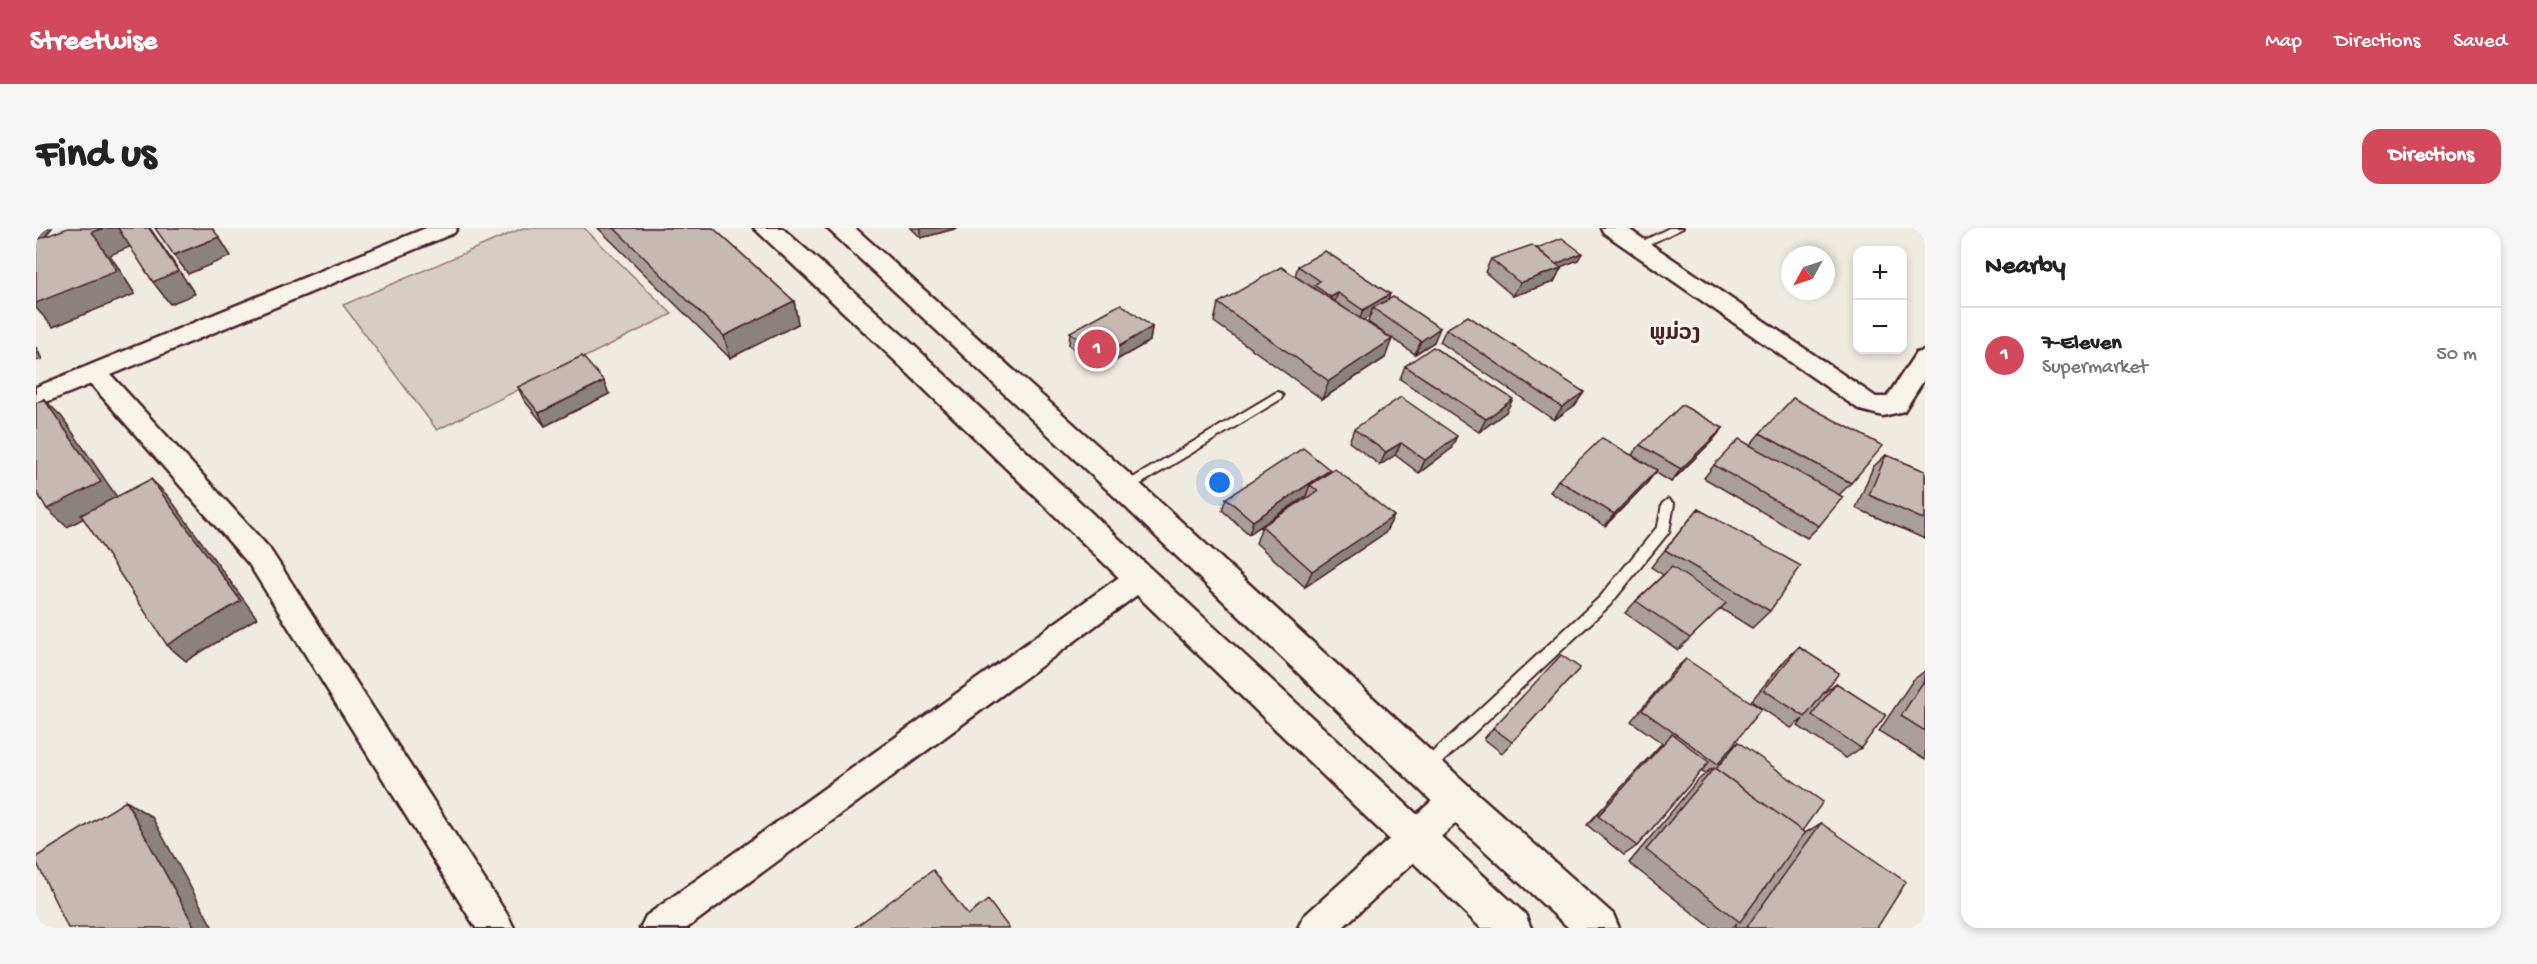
<!DOCTYPE html>
<meta charset="utf-8">
<style>
body{margin:0;font-family:"Gochi Hand","Noto Sans Lao",sans-serif;background:#f6f6f6;color:#222}
.controls{position:absolute;right:18px;top:18px;display:grid;overflow:hidden;border-radius:12px;box-shadow:0 3px 9px #0003}
.controls button{width:54px;height:54px;display:grid;place-items:center;padding:0;border:0;border-bottom:2px solid #e0e0e0;background:#fff;color:#222;font:30px sans-serif}
.compass{position:absolute;left:1745px;top:18px;width:54px;height:54px;border-radius:50%;background:#fff;box-shadow:0 3px 9px #0003;rotate:230deg}
.you{position:absolute;left:1184px;top:255px;width:21px;height:21px;margin:-15px;border:4px solid #fff;border-radius:50%;background:#1a73e8;box-shadow:0 0 0 9px #1a73e833}
.badge{display:grid;place-items:center;width:39px;height:39px;border-radius:50%;background:#d1495b;color:#fff;font-size:20px;font-weight:700}
.pin{position:absolute;translate:-50% -50%;border:3px solid #fff;box-shadow:0 2px 6px #0006}
.list{margin:0;padding:0;list-style:none}
h2{display:flex;justify-content:space-between;align-items:center;height:78px;margin:0;padding:0 24px;font-size:26px}
h2 small{font-size:20px;font-weight:400;color:#767676}
.list li{display:grid;grid-template-columns:39px 1fr auto;gap:18px;align-items:center;box-sizing:border-box;height:96px;padding:0 24px;border-top:2px solid #e0e0e0}
.list b{display:block;font-size:22px;white-space:nowrap}
.list p{margin:0;font-size:20px;white-space:nowrap;color:#767676}
.list em{font-size:20px;font-style:normal;color:#767676}
.map{position:relative;flex:none;width:1889px;height:700px;overflow:hidden;border-radius:18px}
header{display:flex;align-items:center;gap:36px;box-sizing:border-box;height:84px;padding:0 30px;background:#d1495b;color:#fff}
header strong{font-size:28px}
nav{display:flex;gap:33px;margin-inline-start:auto;font-size:21px}
.intro{display:flex;align-items:center;justify-content:space-between;box-sizing:border-box;height:144px;padding:0 36px}
h1{margin:0;font-size:42px}
.button{padding:15px 27px;border-radius:18px;background:#d1495b;color:#fff;font-size:21px;font-weight:700}
main{display:flex;gap:36px;padding:0 36px}
aside{flex:1;background:#fff;border-radius:18px;box-shadow:0 3px 9px #0003}
.map>svg:first-child{display:block}
.green{fill:#d8cdc6;stroke:#917678;stroke-width:1.5}
.lines{fill:none;stroke-linecap:round;stroke-linejoin:round}
.lane-casing{stroke:#4a1f2b;stroke-width:4}
.street-casing{stroke:#4a1f2b;stroke-width:5}
.highway-casing{stroke:#4a1f2b;stroke-width:5}
.lane{fill:#f7f3e8;fill-rule:evenodd}
.street{fill:#f7f3e8;fill-rule:evenodd}
.highway{fill:#f7f3e8;fill-rule:evenodd}
.wall{fill:#aa9e9a;stroke:#4a1f2b;stroke-width:1.5}
.shaded-wall{fill:#8b817d;stroke:#4a1f2b;stroke-width:1.5}
.building{fill:#c6b8b3;stroke:#4a1f2b;stroke-width:1.5}
.labels{text-anchor:middle;dominant-baseline:central;stroke-width:6;stroke-linejoin:round;paint-order:stroke}
.quarter-label{font-size:22px;font-weight:bold;fill:#4a1f2b;stroke:#f7f3e8}
</style>
<header>
<strong>Streetwise</strong>
<nav><a>Map</a><a>Directions</a><a>Saved</a></nav>
</header>
<div class="intro"><h1>Find us</h1><a class="button">Directions</a></div>
<main>
<div class="map">
<svg width="1889" height="700" viewBox="0 0 1889 700">
<rect width="100%" height="100%" fill="#f0ebe0"/>
<filter id="ink" filterUnits="userSpaceOnUse"><feTurbulence type="fractalNoise" baseFrequency=".0167" numOctaves="2"/><feDisplacementMap in="SourceGraphic" scale="12" xChannelSelector="R" yChannelSelector="G"/><feConvolveMatrix kernelMatrix="1 2 1 2 8 2 1 2 1" color-interpolation-filters="sRGB"/></filter>
<g filter="url(#ink)">
<path class="green" d="M 487,0 L 548,0 L 636,86 L 401,202 L 307,77 Z"/>
<g class="lines">
<defs>
<path id="lane" d="M 1633,0 L 1647,0 L 1606,20 L 1598,20 L 1597,18 Z
M 1241,164 L 1245,165 L 1247,168 L 1245,171 L 1093,263 L 1085,263 L 1083,260 L 1085,257 Z
M 1632,271 L 1638,276 L 1633,304 L 1574,377 L 1395,545 L 1390,547 L 1385,545 L 1382,540 L 1385,535 L 1564,369 L 1622,298 L 1626,276 Z"/>
<path id="street" d="M 390,0 L 421,0 L 418,5 L 75,147 L 233,320 L 472,688 L 478,700 L 440,700 L 213,336 L 55,156 L 0,178 L 0,159 Z
M 1565,0 L 1591,0 L 1840,169 L 1851,169 L 1880,125 L 1889,123 L 1889,150 L 1868,183 L 1847,188 L 1824,182 L 1568,5 Z
M 1103,338 L 1113,342 L 1117,350 L 1113,358 L 651,700 L 604,700 L 610,688 L 1093,342 Z
M 1421,557 L 1433,561 L 1437,572 L 1433,583 L 1306,700 L 1262,700 L 1268,688 L 1409,561 Z"/>
<path id="highway" d="M 718,0 L 746,0 L 872,112 L 1115,341 L 1489,686 L 1495,700 L 1445,700 L 852,126 Z
M 791,0 L 819,0 L 1100,252 L 1434,559 L 1577,686 L 1583,700 L 1533,700 L 1408,585 L 1078,268 Z"/>
</defs>
<use href="#lane" class="lane-casing"/>
<use href="#street" class="street-casing"/>
<use href="#highway" class="highway-casing"/>
<use href="#lane" class="lane"/>
<use href="#street" class="street"/>
<use href="#highway" class="highway"/>
</g>
<path class="wall" d="M 562,0 L 677,0 L 758,73 L 762,96 L 694,130 Z
M 875,0 L 922,0 L 885,10 Z
M 1501,20 L 1546,25 L 1542,32 L 1524,39 L 1525,40 L 1518,54 L 1477,68 L 1449,44 L 1455,31 Z
M 1262,38 L 1352,72 L 1398,114 L 1379,126 L 1332,94 L 1334,88 L 1327,92 L 1349,130 L 1286,171 L 1178,94 L 1182,75 L 1259,48 Z
M 1116,99 L 1114,113 L 1063,142 L 1033,117 L 1034,104 Z
M 1410,101 L 1548,164 L 1539,177 L 1518,192 L 1404,114 Z
M 1369,138 L 1470,184 L 1443,204 L 1364,151 Z
M 482,159 L 573,166 L 509,198 L 488,172 Z
M 1687,200 L 1676,213 L 1635,254 L 1619,244 L 1611,255 L 1569,298 L 1514,264 L 1522,252 L 1596,227 L 1604,217 Z
M 1318,201 L 1415,221 L 1383,245 L 1359,227 L 1344,237 L 1313,214 Z
M 1724,205 L 1815,255 L 1803,267 L 1783,298 L 1771,310 L 1668,250 L 1678,237 L 1714,217 Z
M 1850,227 L 1889,243 L 1889,311 L 1820,280 L 1837,239 Z
M 1294,242 L 1293,245 L 1358,288 L 1349,305 L 1269,359 L 1220,315 L 1226,298 L 1269,271 L 1270,268 L 1213,306 L 1186,282 L 1190,270 Z
M 1662,281 L 1734,383 L 1716,400 L 1684,380 L 1642,422 L 1589,385 L 1600,373 L 1627,347 L 1615,339 Z
M 1763,419 L 1788,465 L 1800,455 L 1825,520 L 1810,530 L 1762,498 L 1767,491 L 1755,500 L 1715,473 L 1750,431 Z
M 1650,431 L 1693,522 L 1702,514 L 1766,603 L 1769,605 L 1785,595 L 1841,700 L 1698,700 L 1700,696 L 1694,700 L 1676,700 L 1593,635 L 1660,554 L 1676,540 L 1669,546 L 1665,543 L 1601,618 L 1588,627 L 1551,597 L 1626,515 L 1595,493 L 1638,442 Z
M 1544,440 L 1466,525 L 1448,511 L 1457,500 Z
M 1889,443 L 1889,532 L 1843,503 L 1877,452 Z"/>
<path class="shaded-wall" d="M 0,0 L 16,0 L 0,19 Z
M 68,0 L 82,0 L 96,18 L 74,27 L 99,66 L 17,99 L 0,80 L 0,75 L 56,4 Z
M 113,0 L 114,0 L 159,66 L 134,76 L 117,54 Z
M 885,0 L 922,0 L 885,10 Z
M 183,9 L 195,28 L 152,46 L 138,27 Z
M 1546,25 L 1542,32 L 1512,44 L 1516,37 Z
M 1525,40 L 1518,54 L 1477,68 L 1484,55 Z
M 1302,65 L 1297,79 L 1291,82 L 1295,69 Z
M 1354,66 L 1349,80 L 1337,80 L 1334,88 L 1322,96 L 1327,82 Z
M 758,73 L 762,96 L 694,130 L 688,108 Z
M 1116,99 L 1114,113 L 1063,142 L 1065,129 Z
M 1404,100 L 1398,114 L 1379,126 L 1385,113 Z
M 1356,111 L 1349,130 L 1286,171 L 1293,153 Z
M 0,119 L 6,131 L 0,133 Z
M 568,153 L 573,166 L 509,198 L 503,185 Z
M 1548,164 L 1539,177 L 1518,192 L 1526,179 Z
M 8,171 L 26,189 L 83,272 L 31,299 L 11,281 Z
M 1477,171 L 1470,184 L 1443,204 L 1450,191 Z
M 1687,200 L 1676,213 L 1635,254 L 1645,241 Z
M 1421,208 L 1415,221 L 1383,245 L 1389,232 Z
M 1365,215 L 1359,227 L 1344,237 L 1350,224 Z
M 1294,242 L 1289,255 L 1274,257 L 1270,268 L 1213,306 L 1217,293 Z
M 1621,242 L 1611,255 L 1569,298 L 1578,286 Z
M 115,251 L 132,268 L 221,390 L 150,433 L 131,417 Z
M 1358,288 L 1349,305 L 1269,359 L 1276,343 Z
M 90,573 L 116,589 L 177,700 L 159,700 Z"/>
<path class="building" d="M 32,0 L 68,0 L 56,4 L 81,43 L 0,75 L 0,12 Z
M 82,0 L 113,0 L 142,43 L 117,54 Z
M 119,0 L 176,0 L 183,9 L 138,27 Z
M 578,0 L 677,0 L 758,73 L 688,108 Z
M 1526,10 L 1546,25 L 1520,36 L 1501,20 Z
M 1496,17 L 1525,40 L 1484,55 L 1455,31 Z
M 1289,23 L 1354,66 L 1327,82 L 1302,65 L 1295,69 L 1278,57 L 1284,53 L 1262,38 Z
M 1245,39 L 1356,111 L 1293,153 L 1182,75 Z
M 1357,69 L 1404,100 L 1385,113 L 1337,80 Z
M 1085,76 L 1116,99 L 1065,129 L 1034,104 Z
M 1432,88 L 1548,164 L 1526,179 L 1410,101 Z
M 1397,119 L 1477,171 L 1450,191 L 1369,138 Z
M 546,128 L 568,153 L 503,185 L 482,159 Z
M 1365,169 L 1421,208 L 1389,232 L 1365,215 L 1350,224 L 1318,201 Z
M 1757,170 L 1847,218 L 1815,255 L 1724,205 Z
M 8,171 L 65,254 L 11,281 L 0,263 L 0,175 Z
M 1646,177 L 1687,200 L 1645,241 L 1604,217 Z
M 1566,210 L 1621,242 L 1578,286 L 1522,252 Z
M 1703,211 L 1807,269 L 1783,298 L 1678,237 Z
M 1267,220 L 1294,242 L 1217,293 L 1190,270 Z
M 1850,227 L 1889,243 L 1889,292 L 1833,267 Z
M 1299,241 L 1358,288 L 1276,343 L 1226,298 L 1282,263 L 1274,257 Z
M 115,251 L 205,373 L 131,417 L 45,287 Z
M 1662,281 L 1765,338 L 1734,383 L 1629,322 Z
M 1636,339 L 1690,375 L 1654,410 L 1600,373 Z
M 1763,419 L 1803,445 L 1769,489 L 1728,462 Z
M 1525,427 L 1544,440 L 1476,514 L 1457,500 Z
M 1650,431 L 1725,481 L 1682,536 L 1606,482 Z
M 1889,451 L 1889,503 L 1865,488 Z
M 1800,455 L 1850,487 L 1825,520 L 1776,487 Z
M 1636,506 L 1673,534 L 1601,618 L 1562,588 Z
M 1702,514 L 1787,574 L 1766,603 L 1680,541 Z
M 1678,540 L 1769,605 L 1704,694 L 1610,622 Z
M 90,573 L 159,700 L 32,700 L 0,633 L 0,629 Z
M 1785,595 L 1870,654 L 1841,700 L 1710,700 Z
M 897,642 L 932,687 L 952,672 L 973,700 L 818,700 Z"/>
</g>
<g class="labels">
<g class="quarter-label">
<text x="1639" y="107">ພູມ່ວງ</text>
</g>
</g>
</svg>
<div class="controls">
<button>+</button>
<button>−</button>
</div>
<svg class="compass" viewBox="-18 -18 36 36"><path d="M0-13l5 13h-10z" fill="#e53935"/><path d="M0 13l5-13h-10z" fill="#767676"/></svg>
<div class="you"></div>
<div class="pin badge" style="left:1061px;top:121px">1</div>
</div>
<aside>
<h2>Nearby<small></small></h2>
<ul class="list">
<li><span class="badge">1</span><div><b>7-Eleven</b><p>Supermarket</p></div><em>50 m</em></li>
</ul>
</aside>
</main>
